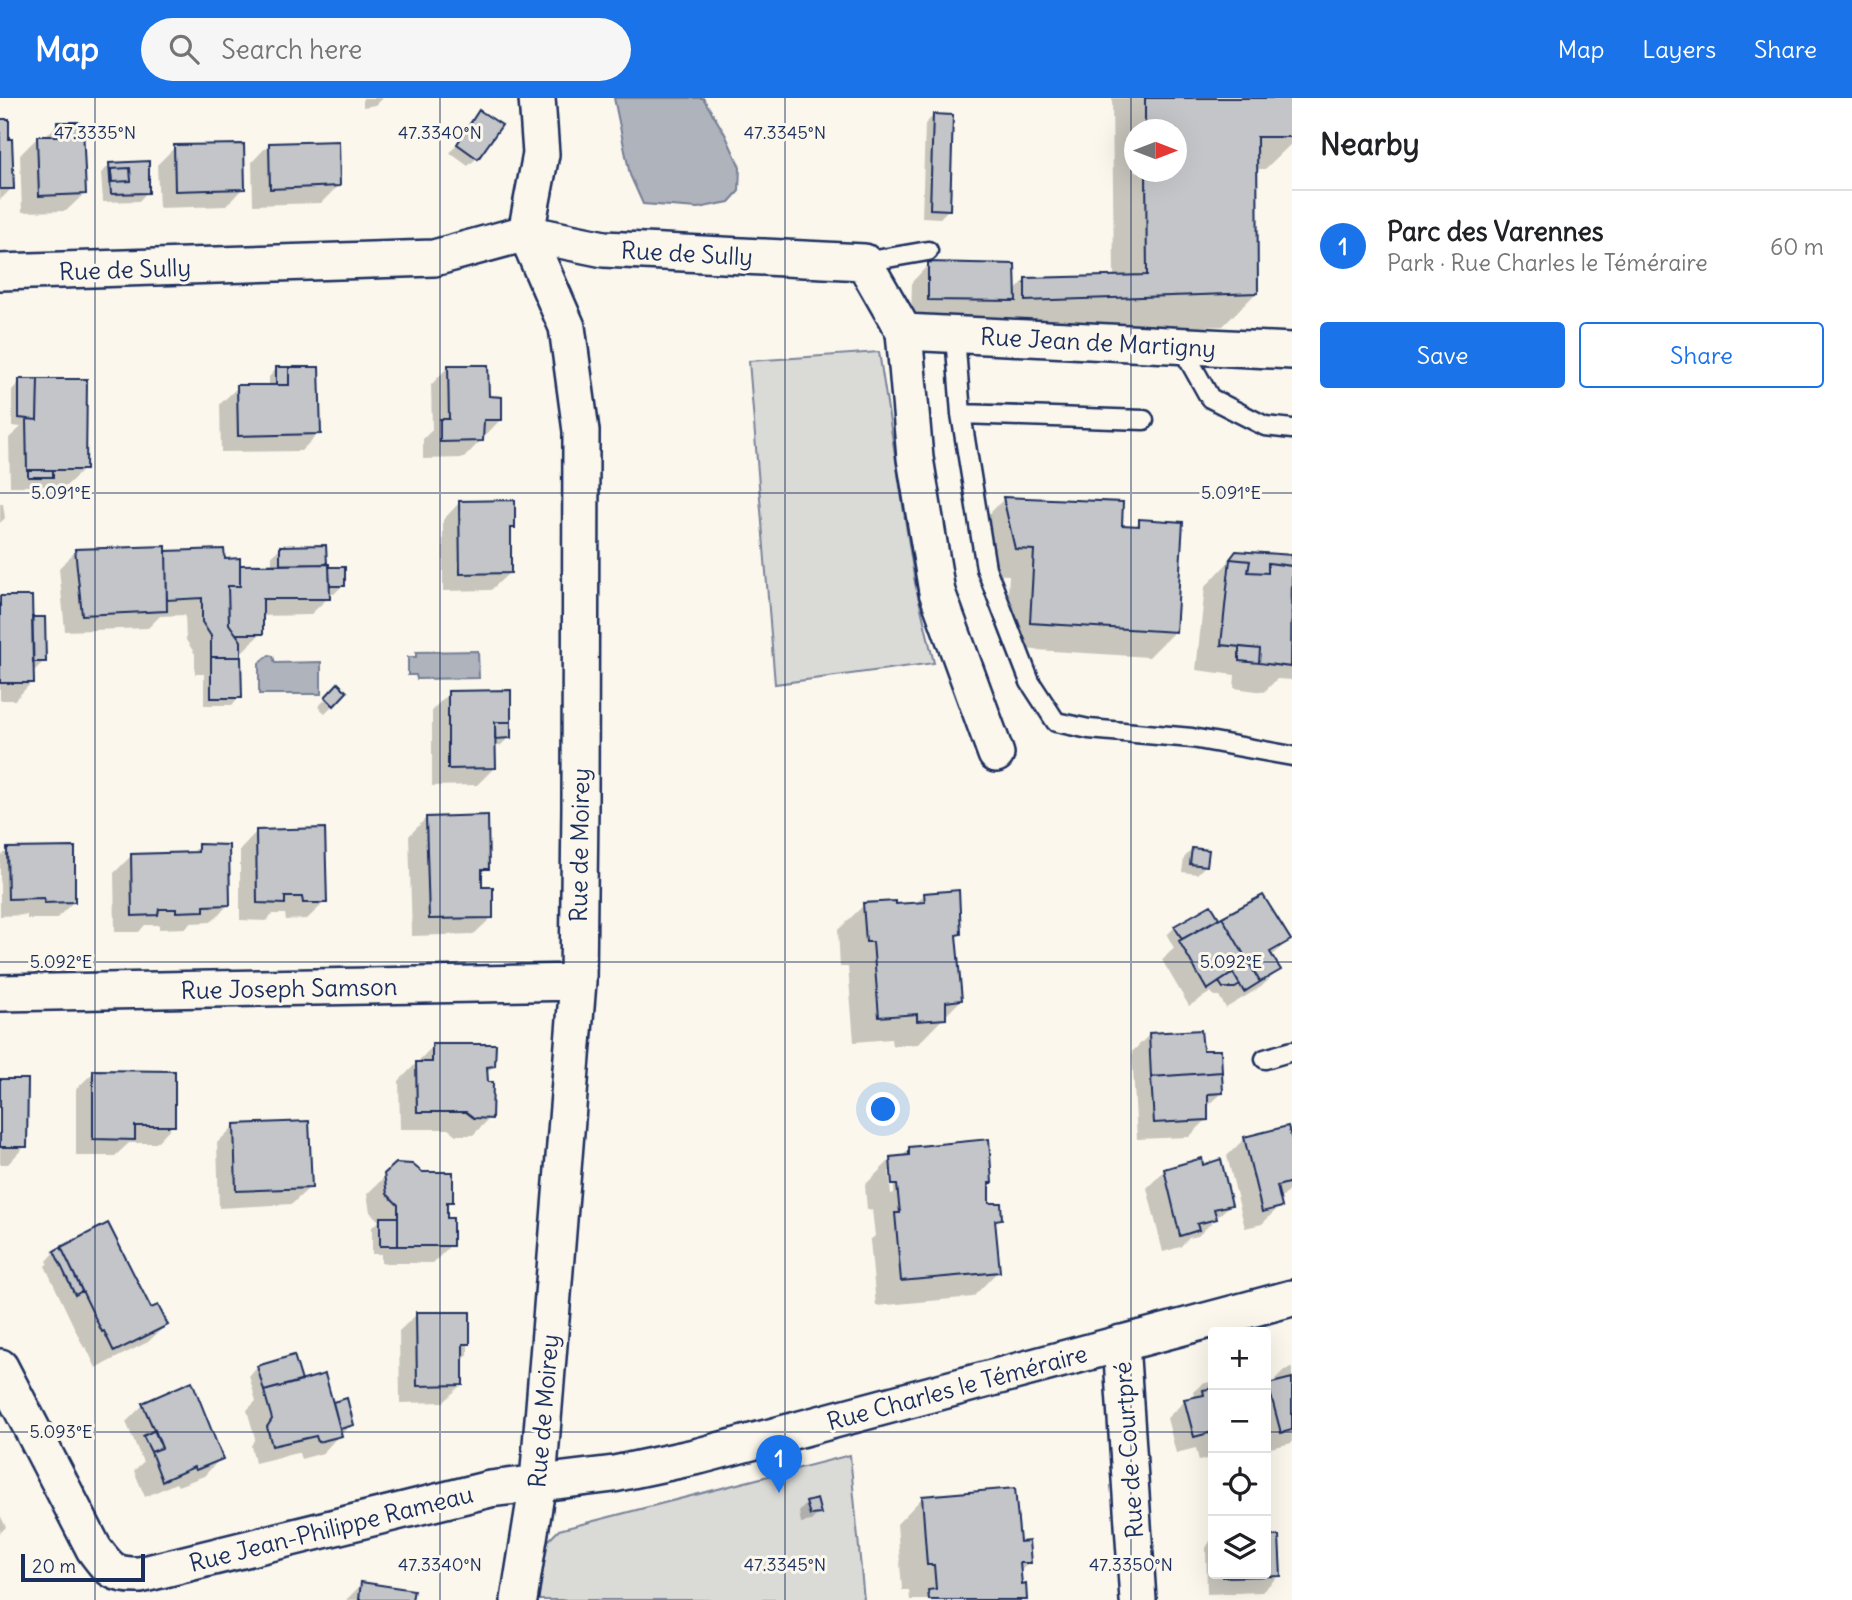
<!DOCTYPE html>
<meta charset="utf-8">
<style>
body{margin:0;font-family:Delius,sans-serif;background:#f6f6f6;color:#202124}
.controls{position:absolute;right:21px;bottom:21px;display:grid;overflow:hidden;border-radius:7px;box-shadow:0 7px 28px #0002}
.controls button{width:63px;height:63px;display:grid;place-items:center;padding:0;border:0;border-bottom:2px solid #e0e0e0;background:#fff;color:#202124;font:35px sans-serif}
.compass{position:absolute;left:1124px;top:21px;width:63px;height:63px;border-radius:50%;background:#fff;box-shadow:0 7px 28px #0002;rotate:90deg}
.scale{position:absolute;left:21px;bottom:18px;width:124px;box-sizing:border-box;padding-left:7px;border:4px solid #1b2f5e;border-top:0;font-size:19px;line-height:24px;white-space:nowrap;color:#1b2f5e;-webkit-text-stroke:5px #fbf7ec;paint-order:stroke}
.you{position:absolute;left:884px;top:1012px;width:24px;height:24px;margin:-18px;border:5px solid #fff;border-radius:50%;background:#1a73e8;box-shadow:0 0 0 10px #1a73e833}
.badge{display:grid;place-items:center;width:46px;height:46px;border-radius:50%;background:#1a73e8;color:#fff;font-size:23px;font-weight:700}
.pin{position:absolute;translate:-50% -58px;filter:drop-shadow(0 2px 4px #0008)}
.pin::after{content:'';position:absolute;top:37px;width:24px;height:21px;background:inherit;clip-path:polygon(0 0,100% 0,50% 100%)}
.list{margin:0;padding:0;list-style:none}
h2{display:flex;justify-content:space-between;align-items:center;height:91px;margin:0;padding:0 28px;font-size:30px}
h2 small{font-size:23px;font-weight:400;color:#757577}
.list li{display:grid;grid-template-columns:46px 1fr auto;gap:21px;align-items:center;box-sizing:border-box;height:112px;padding:0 28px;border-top:2px solid #e0e0e0}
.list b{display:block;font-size:26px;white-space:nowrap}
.list p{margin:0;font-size:23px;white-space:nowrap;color:#757577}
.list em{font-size:23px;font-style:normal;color:#757577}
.actions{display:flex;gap:14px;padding:21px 28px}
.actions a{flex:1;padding:16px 0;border:2px solid #1a73e8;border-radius:7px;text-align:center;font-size:24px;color:#1a73e8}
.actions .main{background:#1a73e8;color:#fff}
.icon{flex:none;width:38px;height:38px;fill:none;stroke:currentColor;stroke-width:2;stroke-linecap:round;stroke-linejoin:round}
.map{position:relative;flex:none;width:1292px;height:1502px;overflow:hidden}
header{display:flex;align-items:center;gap:42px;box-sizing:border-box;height:98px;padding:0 35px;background:#1a73e8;color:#fff}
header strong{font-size:33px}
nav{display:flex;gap:38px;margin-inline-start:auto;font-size:24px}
.search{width:490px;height:63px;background:#f6f6f6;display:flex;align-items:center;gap:18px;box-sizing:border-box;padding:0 24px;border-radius:38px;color:#757577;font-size:26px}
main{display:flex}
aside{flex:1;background:#fff}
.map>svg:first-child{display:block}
.green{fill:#dadad7;stroke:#7a849a;stroke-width:2}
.water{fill:#afb3bb;stroke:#747e96;stroke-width:2}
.shadow{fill:#0003;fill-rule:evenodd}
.building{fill:#c3c5c9;stroke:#1b2f5e;stroke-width:2;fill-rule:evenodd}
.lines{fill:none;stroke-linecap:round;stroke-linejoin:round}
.service-casing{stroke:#1b2f5e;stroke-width:23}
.minor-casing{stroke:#1b2f5e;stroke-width:40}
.service{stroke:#fbf7ec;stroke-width:18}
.minor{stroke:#fbf7ec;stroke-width:35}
.ticks{fill:none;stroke:#1b2f5e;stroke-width:2;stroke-opacity:0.45}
.labels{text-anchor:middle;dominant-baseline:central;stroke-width:6;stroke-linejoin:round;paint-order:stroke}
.street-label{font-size:24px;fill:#1b2f5e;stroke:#fbf7ec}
.ticks-label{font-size:18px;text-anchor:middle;fill:#1b2f5e;stroke:#fbf7ec;stroke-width:6;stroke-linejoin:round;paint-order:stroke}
</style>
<header>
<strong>Map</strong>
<div class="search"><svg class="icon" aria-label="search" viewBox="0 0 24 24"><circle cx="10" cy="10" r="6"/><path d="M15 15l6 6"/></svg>Search here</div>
<nav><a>Map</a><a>Layers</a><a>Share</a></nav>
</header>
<main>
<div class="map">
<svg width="1292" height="1502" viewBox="0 0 1292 1502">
<rect width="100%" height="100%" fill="#fbf7ec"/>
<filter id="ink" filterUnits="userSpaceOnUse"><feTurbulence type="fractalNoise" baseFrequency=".0143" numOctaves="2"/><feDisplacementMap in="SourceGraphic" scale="14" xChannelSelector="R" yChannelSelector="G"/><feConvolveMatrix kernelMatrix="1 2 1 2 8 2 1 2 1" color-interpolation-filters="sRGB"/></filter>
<g filter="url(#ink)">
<path class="green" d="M 879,254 L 915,485 L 934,565 L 775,586 L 749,263 Z
M 850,1357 L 864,1502 L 538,1502 L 547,1444 L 559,1432 Z"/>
<path class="water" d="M 614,0 L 703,0 L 725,36 L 740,69 L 739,93 L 729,104 L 698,110 L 643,106 L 630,77 Z
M 478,553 L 479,580 L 417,581 L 416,577 L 408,577 L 408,559 L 416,559 L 416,554 Z
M 269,557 L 273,558 L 275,565 L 321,564 L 321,596 L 259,596 L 259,565 Z"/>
<path class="shadow" d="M 363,0 L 383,0 L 376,7 L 363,9 Z
M 1112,0 L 1292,0 L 1292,45 L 1265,71 L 1256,71 L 1256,195 L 1223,228 L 993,235 L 992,220 L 911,219 L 912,184 L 929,166 L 1014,194 L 1025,182 L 1114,179 ZM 1134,32 L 1176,32 L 1176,74 L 1134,74 Z
M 480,14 L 477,60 L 468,68 L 450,55 Z
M 933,18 L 948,112 L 940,120 L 922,119 L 925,26 Z
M 0,23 L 12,90 L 0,102 Z
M 58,26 L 84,96 L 66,113 L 22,114 L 20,57 L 37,40 L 44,40 Z
M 269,46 L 338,88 L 321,105 L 253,107 L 252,64 Z
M 175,49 L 243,90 L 226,108 L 159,110 L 157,67 Z
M 110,67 L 147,94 L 139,103 L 103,104 L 101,75 Z
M 448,269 L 487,300 L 500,322 L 464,360 L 423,361 L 423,341 L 432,332 L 431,287 Z
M 277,270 L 319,335 L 301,353 L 221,354 L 220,306 L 238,289 L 269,288 L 269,279 Z
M 20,283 L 84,371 L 66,388 L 10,388 L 9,340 L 21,329 L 12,328 L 12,292 Z
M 1004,401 L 1120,429 L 1133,430 L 1140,423 L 1175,533 L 1149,559 L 1005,550 L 1009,477 L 989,476 L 978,427 Z
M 460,404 L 514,430 L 509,434 L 509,475 L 491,492 L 443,493 L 443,422 Z
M 0,406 L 3,406 L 5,420 L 0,425 Z
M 281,449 L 327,470 L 343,470 L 343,487 L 334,496 L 328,496 L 328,500 L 310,517 L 261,518 L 261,535 L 243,553 L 239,553 L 240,599 L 232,607 L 204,607 L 204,576 L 195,576 L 195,556 L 186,542 L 185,517 L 160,518 L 148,530 L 65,533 L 59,470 L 76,453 L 164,455 L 223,463 L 238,469 L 272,469 L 272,458 Z
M 1237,455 L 1292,459 L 1292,582 L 1277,581 L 1264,594 L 1234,590 L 1235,577 L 1196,572 L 1205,489 Z
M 0,500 L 31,521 L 44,563 L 35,572 L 32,572 L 32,584 L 15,602 L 0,602 Z
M 338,588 L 333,607 L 325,615 L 318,609 Z
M 449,595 L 509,639 L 500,648 L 494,648 L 494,670 L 477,687 L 432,688 L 432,612 Z
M 426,720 L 487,770 L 480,777 L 480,790 L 492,819 L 474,836 L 412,838 L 409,738 Z
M 257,733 L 325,804 L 307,821 L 286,822 L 285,816 L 273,816 L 266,823 L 240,822 L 240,751 Z
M 199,748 L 228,807 L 211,824 L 191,825 L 185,830 L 159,831 L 159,827 L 145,827 L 139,834 L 115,834 L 114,775 L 132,757 L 191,756 Z
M 1192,751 L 1205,768 L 1197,776 L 1182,774 L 1184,760 Z
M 8,752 L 74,803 L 56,821 L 27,821 L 27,817 L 0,818 L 0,759 Z
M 924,797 L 959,835 L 955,839 L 961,902 L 918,946 L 892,948 L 891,941 L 854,944 L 848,869 L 840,869 L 838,832 L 864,807 L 915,807 Z
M 1216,820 L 1210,826 L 1289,841 L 1271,859 L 1279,872 L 1261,889 L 1226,910 L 1219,898 L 1214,898 L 1211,894 L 1189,908 L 1162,862 L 1174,850 L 1167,837 L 1175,829 Z
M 1150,936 L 1202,954 L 1222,995 L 1206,1010 L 1207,1021 L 1189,1039 L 1137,1041 L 1132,954 Z
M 433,948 L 494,967 L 486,975 L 490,1020 L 473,1037 L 456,1037 L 448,1031 L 400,1031 L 399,983 Z
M 94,974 L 173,1027 L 156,1045 L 129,1045 L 115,1058 L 76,1058 L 76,991 Z
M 0,983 L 25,1048 L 8,1066 L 0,1066 Z
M 235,1027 L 310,1089 L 292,1106 L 219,1110 L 217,1045 Z
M 1287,1030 L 1292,1049 L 1292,1089 L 1283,1099 L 1278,1100 L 1280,1108 L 1262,1126 L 1245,1130 L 1227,1058 L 1244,1041 Z
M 910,1051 L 990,1085 L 987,1088 L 988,1107 L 1001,1120 L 994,1126 L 998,1173 L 973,1199 L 876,1208 L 870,1142 L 875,1138 L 872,1112 L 867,1112 L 865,1087 L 891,1061 L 901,1059 ZM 889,1073 L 893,1073 L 894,1095 L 891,1096 Z
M 397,1067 L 451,1103 L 445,1110 L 451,1147 L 433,1165 L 381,1165 L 381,1156 L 372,1156 L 372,1129 L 379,1123 L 370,1114 L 367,1096 Z
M 1202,1069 L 1230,1107 L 1198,1138 L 1189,1140 L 1180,1149 L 1163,1154 L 1147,1090 L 1165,1072 Z
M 108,1127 L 150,1212 L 166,1227 L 148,1244 L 96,1270 L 86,1249 L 84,1250 L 45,1168 L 48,1165 L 47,1163 L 55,1154 Z
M 468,1215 L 468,1257 L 461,1263 L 461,1287 L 444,1304 L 400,1305 L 399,1233 L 417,1216 Z
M 258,1269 L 301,1285 L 332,1308 L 334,1306 L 352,1327 L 340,1336 L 323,1355 L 301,1361 L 299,1355 L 297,1355 L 255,1365 L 251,1348 L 255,1340 L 247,1312 L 256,1303 L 249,1278 Z
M 1292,1270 L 1292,1345 L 1266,1351 L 1266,1291 L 1277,1286 L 1275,1281 L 1284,1272 Z
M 1213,1283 L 1213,1359 L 1199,1363 L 1196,1350 L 1176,1355 L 1167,1320 L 1185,1303 L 1195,1301 L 1193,1294 L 1202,1286 Z
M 143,1307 L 221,1360 L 204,1378 L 178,1388 L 176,1385 L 145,1399 L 134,1373 L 143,1364 L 126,1324 Z
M 922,1400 L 1018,1446 L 1029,1465 L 1019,1474 L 1025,1502 L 910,1502 L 909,1492 L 902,1492 L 897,1426 Z
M 807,1405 L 819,1415 L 811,1423 L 801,1425 L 799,1414 Z
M 0,1417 L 6,1429 L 0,1435 Z
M 1267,1422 L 1268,1440 L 1279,1477 L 1262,1494 L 1207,1496 L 1206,1450 L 1213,1438 L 1213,1476 L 1266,1476 Z
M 362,1486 L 411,1502 L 346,1502 Z"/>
<path class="building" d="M 1145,0 L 1292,0 L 1292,39 L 1257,39 L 1258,195 L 1025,203 L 1025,180 L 1147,177 L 1146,74 L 1176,74 L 1176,32 L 1145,32 Z
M 479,12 L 502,27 L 478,61 L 457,46 Z
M 933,16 L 953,17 L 950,112 L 930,111 Z
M 0,21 L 9,21 L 9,41 L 12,41 L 14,91 L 0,91 Z
M 57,24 L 78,24 L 83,28 L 86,96 L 39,98 L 37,38 L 57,38 Z
M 339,43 L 340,88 L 270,91 L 269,45 Z
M 244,46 L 245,91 L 175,93 L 174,47 Z
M 149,63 L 149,95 L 111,96 L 109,65 ZM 130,70 L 131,83 L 112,84 L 111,71 Z
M 130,70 L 131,83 L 112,84 L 111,71 Z
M 928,164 L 1015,166 L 1016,203 L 928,202 Z
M 448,267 L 488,267 L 489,298 L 502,299 L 502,322 L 484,322 L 483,343 L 440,344 L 440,321 L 449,321 Z
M 276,269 L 289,269 L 289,287 L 276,287 Z
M 289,269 L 319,269 L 321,336 L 238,338 L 237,287 L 289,287 Z
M 19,281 L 38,281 L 37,322 L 19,320 Z
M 38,281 L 87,281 L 86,372 L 27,372 L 26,321 L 37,322 Z
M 28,372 L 53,372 L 53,379 L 28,379 Z
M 1003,399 L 1123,404 L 1122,427 L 1139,428 L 1139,421 L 1183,424 L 1176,534 L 1030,525 L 1034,452 L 1015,451 Z
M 515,402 L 515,430 L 511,430 L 511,475 L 460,476 L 459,403 Z
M 326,447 L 327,466 L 280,467 L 280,448 Z
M 166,448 L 167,513 L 82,517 L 75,451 Z
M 224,451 L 225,461 L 240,460 L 240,488 L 228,488 L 229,526 L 241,543 L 241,559 L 211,559 L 211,538 L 202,524 L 202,500 L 167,502 L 166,453 Z
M 1236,453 L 1292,457 L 1292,468 L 1268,465 L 1268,475 L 1248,474 L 1250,463 L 1230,461 Z
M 1230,461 L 1250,463 L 1248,474 L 1268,475 L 1268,465 L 1292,468 L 1291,569 L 1259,565 L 1260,551 L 1221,547 Z
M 329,466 L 330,501 L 263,501 L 263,536 L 236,536 L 229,526 L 228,488 L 240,488 L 240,467 Z
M 329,469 L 345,469 L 345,488 L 330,488 Z
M 0,498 L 32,498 L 34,585 L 0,585 Z
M 32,519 L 45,519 L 46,564 L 33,564 Z
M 1239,549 L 1260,551 L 1259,565 L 1239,563 Z
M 211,559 L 241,559 L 242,600 L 211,600 Z
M 338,585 L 347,594 L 334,608 L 325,599 Z
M 511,592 L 511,624 L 495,624 L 496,670 L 448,671 L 448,593 Z
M 495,624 L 511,624 L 511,640 L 495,641 Z
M 488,717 L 489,771 L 482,771 L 482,789 L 493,789 L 493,820 L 429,821 L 426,719 Z
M 325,730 L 327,805 L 303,805 L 302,799 L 285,799 L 285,806 L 257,805 L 256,732 Z
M 198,746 L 229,747 L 230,807 L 204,808 L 204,813 L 176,814 L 176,811 L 159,811 L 158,817 L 132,818 L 131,756 L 198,754 Z
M 75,749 L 75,804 L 44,805 L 44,800 L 8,801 L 7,750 Z
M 1192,750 L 1209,752 L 1207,768 L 1190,766 Z
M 959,792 L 961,836 L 956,837 L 962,902 L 946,904 L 946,921 L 917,923 L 917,916 L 879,919 L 873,844 L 866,844 L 863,805 L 896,803 L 896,806 L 925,804 L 924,795 Z
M 1263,797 L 1291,842 L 1270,854 L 1281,872 L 1260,884 L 1222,819 Z
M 1211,807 L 1219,820 L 1182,841 L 1174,828 Z
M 1222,819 L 1260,884 L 1244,894 L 1233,875 L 1207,892 L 1179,843 Z
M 1233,875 L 1240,887 L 1235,890 L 1223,890 L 1219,884 Z
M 1201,932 L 1203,952 L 1221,952 L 1222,974 L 1151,979 L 1149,935 Z
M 432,946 L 496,946 L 495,968 L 487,969 L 488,984 L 493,984 L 492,1021 L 474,1020 L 466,1014 L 417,1014 L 416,964 L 432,964 Z
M 93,972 L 175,973 L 175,1028 L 135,1028 L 135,1042 L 93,1041 Z
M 1222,974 L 1223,995 L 1208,996 L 1208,1022 L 1154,1025 L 1151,979 Z
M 0,981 L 28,981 L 27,1049 L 0,1049 Z
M 309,1023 L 312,1090 L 236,1093 L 234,1026 Z
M 1288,1028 L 1292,1042 L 1292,1084 L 1277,1088 L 1282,1109 L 1262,1114 L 1244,1039 Z
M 989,1041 L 992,1085 L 989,1085 L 989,1105 L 1001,1105 L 1002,1121 L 995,1122 L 1000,1174 L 901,1183 L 895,1115 L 900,1115 L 897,1087 L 892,1087 L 890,1059 L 909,1057 L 909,1049 Z
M 1202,1060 L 1203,1067 L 1221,1061 L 1232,1107 L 1214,1111 L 1217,1121 L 1197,1126 L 1199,1132 L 1180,1138 L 1164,1071 Z
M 396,1065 L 412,1066 L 422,1074 L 453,1074 L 453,1104 L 447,1104 L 447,1120 L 453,1120 L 453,1148 L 398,1148 L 398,1107 L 387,1096 L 384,1076 Z
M 380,1119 L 398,1119 L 398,1148 L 380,1148 Z
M 108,1125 L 151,1210 L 158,1207 L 168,1227 L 114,1254 L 104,1233 L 102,1234 L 61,1149 Z
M 61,1149 L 82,1193 L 75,1197 L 54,1153 Z
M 416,1214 L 470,1214 L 470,1246 L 463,1246 L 463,1287 L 417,1288 Z
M 294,1257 L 302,1283 L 264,1293 L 257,1268 Z
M 325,1276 L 342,1338 L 318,1344 L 316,1338 L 272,1348 L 267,1329 L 272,1321 L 264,1293 Z
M 1292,1280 L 1292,1332 L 1281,1335 L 1268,1286 Z
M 192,1283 L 223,1361 L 196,1372 L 194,1369 L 162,1383 L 151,1354 L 162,1350 L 142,1305 Z
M 1213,1290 L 1213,1334 L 1194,1339 L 1184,1301 L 1204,1297 L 1203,1292 Z
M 347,1300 L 354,1327 L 340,1331 L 333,1304 Z
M 155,1332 L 162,1350 L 151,1354 L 143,1338 Z
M 1015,1390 L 1020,1444 L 1029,1443 L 1031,1465 L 1020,1465 L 1022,1486 L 1026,1485 L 1027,1502 L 929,1502 L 928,1492 L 936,1491 L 934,1467 L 927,1467 L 922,1398 Z
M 817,1401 L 821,1416 L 810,1417 L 806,1404 Z
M 1266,1421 L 1269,1421 L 1270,1438 L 1279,1438 L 1281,1478 L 1223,1479 L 1223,1476 L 1266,1476 Z
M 361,1484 L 414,1492 L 412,1502 L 359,1502 Z"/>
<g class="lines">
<defs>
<path id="service" d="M 864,164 L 928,153
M 955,237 L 961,316 L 986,470 L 1030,584 L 1056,624 L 1089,631 L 1192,640 L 1292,658
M 1181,248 L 1210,300 L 1265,328 L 1292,331
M 961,316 L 1144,322
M 1265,961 L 1292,953"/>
<path id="minor" d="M 0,174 L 434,160 L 526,135 L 604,151 L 864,164 L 904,234 L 915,360 L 937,494 L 996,656
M 904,234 L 1292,253
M 0,895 L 578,884
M 1121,1245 L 1138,1502
M 0,1269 L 94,1451 C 109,1471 113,1478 140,1477 L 490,1391 L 614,1376 L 699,1358 L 1292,1200
M 519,1502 L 538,1384 L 578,884 L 580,708 L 581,333 L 567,229 L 526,135 L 541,56 L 537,0"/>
</defs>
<use href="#service" class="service-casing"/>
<use href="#minor" class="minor-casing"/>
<use href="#service" class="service"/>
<use href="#minor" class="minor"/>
</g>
</g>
<path class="ticks" d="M 95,0 L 95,1502M 440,0 L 440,1502M 785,0 L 785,1502M 1131,0 L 1131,1502M 0,395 L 1292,395M 0,864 L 1292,864M 0,1334 L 1213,1334M 1266,1334 L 1292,1334"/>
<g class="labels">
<g class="street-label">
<text transform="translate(687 155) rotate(3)">Rue de Sully</text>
<text transform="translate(125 171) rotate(-2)">Rue de Sully</text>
<text transform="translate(1098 244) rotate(3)">Rue Jean de Martigny</text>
<text transform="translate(579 747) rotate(-89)">Rue de Moirey</text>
<text transform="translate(289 890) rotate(-1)">Rue Joseph Samson</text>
<text transform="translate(957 1289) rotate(-15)">Rue Charles le Téméraire</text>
<text transform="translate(543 1313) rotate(-85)">Rue de Moirey</text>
<text transform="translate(1128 1352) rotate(-94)">Rue de Courtpré</text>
<text transform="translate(331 1430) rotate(-14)">Rue Jean-Philippe Rameau</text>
</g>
</g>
<g class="ticks-label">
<text x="95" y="41">47.3335°N</text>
<text x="440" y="41">47.3340°N</text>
<text x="785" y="41">47.3345°N</text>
<text x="1231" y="401">5.091°E</text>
<text x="61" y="401">5.091°E</text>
<text x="61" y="870">5.092°E</text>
<text x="1231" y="870">5.092°E</text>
<text x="61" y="1340">5.093°E</text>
<text x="440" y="1473">47.3340°N</text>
<text x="785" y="1473">47.3345°N</text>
<text x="1131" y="1473">47.3350°N</text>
</g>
</svg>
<div class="controls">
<button>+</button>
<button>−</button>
<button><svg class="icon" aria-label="locate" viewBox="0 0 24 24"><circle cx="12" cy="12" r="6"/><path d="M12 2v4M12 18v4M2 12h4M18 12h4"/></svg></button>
<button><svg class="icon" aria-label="layers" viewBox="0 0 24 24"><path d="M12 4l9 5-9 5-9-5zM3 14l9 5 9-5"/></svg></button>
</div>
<svg class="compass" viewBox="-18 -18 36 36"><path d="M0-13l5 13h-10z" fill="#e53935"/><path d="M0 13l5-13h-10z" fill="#757577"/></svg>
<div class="scale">20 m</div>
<div class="you"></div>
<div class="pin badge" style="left:779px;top:1395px">1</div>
</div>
<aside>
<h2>Nearby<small></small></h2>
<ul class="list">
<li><span class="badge">1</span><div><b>Parc des Varennes</b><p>Park · Rue Charles le Téméraire</p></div><em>60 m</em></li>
</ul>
<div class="actions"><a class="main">Save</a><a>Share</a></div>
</aside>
</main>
